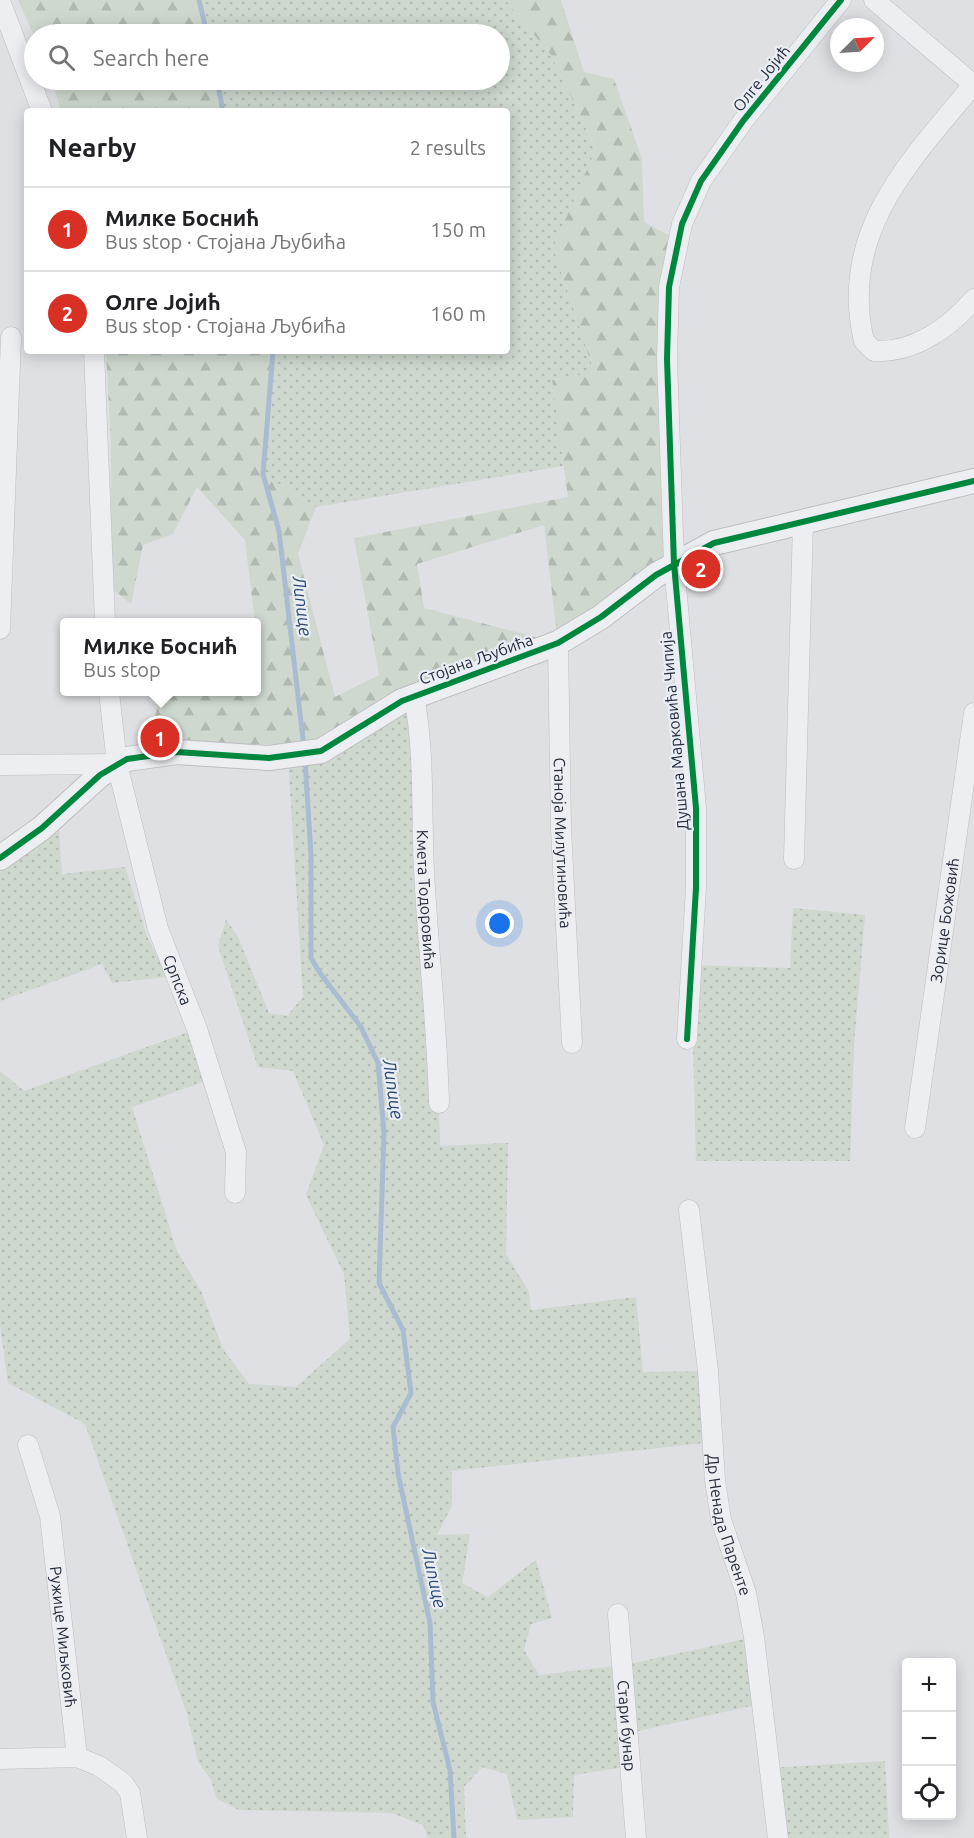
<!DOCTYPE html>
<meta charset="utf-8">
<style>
body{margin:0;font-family:Ubuntu,sans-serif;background:#f2f2f2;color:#202124}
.controls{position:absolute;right:18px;bottom:18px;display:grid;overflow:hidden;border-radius:6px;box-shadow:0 3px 15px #0003}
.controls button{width:54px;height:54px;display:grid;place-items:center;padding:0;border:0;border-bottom:2px solid #e0e0e0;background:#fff;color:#202124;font:30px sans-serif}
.compass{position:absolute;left:830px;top:18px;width:54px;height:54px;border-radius:50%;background:#fff;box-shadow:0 3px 15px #0003;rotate:66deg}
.you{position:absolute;left:500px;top:924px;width:21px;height:21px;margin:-15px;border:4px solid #fff;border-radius:50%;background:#1a73e8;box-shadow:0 0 0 9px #1a73e833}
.badge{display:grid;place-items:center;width:39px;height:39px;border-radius:50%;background:#d93025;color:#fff;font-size:20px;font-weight:700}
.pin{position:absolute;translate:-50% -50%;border:3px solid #fff;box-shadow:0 2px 6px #0006}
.popup{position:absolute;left:60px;top:618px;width:201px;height:78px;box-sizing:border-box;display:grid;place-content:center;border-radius:6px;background:#fff;filter:drop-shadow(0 2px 4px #0005);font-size:20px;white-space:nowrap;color:#757577}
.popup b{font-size:22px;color:#202124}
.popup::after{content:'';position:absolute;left:50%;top:100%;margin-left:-12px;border:12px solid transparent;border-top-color:#fff}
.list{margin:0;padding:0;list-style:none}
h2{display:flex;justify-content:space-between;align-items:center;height:78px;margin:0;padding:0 24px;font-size:26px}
h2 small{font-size:20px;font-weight:400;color:#757577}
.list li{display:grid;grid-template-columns:39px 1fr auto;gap:18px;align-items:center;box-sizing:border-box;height:84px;padding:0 24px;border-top:2px solid #e0e0e0}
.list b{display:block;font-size:22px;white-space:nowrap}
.list p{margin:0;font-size:20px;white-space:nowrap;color:#757577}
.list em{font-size:20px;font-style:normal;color:#757577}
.icon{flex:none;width:33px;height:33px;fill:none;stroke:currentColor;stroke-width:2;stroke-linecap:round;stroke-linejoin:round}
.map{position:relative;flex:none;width:974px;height:1838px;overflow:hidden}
.search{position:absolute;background:#fff;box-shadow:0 3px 15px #0003;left:24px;top:24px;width:486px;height:66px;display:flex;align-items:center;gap:15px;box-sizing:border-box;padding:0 21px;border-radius:33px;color:#757577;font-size:22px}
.panel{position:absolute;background:#fff;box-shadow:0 3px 15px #0003;left:24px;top:108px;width:486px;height:246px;border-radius:6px}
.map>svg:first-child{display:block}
.grass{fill:url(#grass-dots)}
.forest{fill:url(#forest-firs);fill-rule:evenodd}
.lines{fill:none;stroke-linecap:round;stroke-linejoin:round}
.stream{stroke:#aabcd1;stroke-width:5}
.minor-casing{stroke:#bcbec1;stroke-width:21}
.tertiary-casing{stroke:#bcbec1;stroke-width:26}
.minor{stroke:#edeef1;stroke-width:20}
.tertiary{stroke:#edeef1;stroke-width:24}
.cycleway-casing{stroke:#eaeef4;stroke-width:10}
.cycleway{stroke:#00873e;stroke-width:6}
.labels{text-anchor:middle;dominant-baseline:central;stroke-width:4.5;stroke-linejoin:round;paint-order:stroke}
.street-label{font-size:16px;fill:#252d3d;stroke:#eaeef4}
.water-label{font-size:18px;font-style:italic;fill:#2d4a72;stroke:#eaeef4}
</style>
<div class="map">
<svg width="974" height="1838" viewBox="0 0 974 1838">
<defs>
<pattern id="grass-dots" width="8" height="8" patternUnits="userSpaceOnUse" patternTransform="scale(1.5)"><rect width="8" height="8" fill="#ced8ce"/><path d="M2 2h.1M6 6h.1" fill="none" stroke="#b1bab2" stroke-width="1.8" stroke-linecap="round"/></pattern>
<pattern id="forest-firs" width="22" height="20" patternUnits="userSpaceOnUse" patternTransform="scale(1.5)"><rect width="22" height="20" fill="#ced8ce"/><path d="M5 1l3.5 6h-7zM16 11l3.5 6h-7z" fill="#b1bab2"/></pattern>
</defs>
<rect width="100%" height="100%" fill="#dee0e3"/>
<path class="grass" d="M 199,0 L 505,0 L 551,55 L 596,150 L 553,248 L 595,372 L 552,380 L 564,466 L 316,507 L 263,474 L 273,351 L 507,351 L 507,111 L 223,111 L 217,80 L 500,80 L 500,34 L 207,34 Z
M 414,696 L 437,1026 L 440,1146 L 508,1143 L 506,1254 L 529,1292 L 531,1310 L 636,1297 L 643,1372 L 708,1371 L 712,1442 L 452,1471 L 452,1506 L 437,1535 L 470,1534 L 462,1583 L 488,1597 L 536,1560 L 552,1618 L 531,1624 L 524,1650 L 539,1675 L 624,1665 L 754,1637 L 764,1703 L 629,1733 L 631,1766 L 574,1775 L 573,1817 L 517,1820 L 507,1774 L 482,1767 L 464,1787 L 466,1838 L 428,1838 L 423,1825 L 392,1813 L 239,1810 L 217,1799 L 211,1780 L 198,1762 L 187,1714 L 85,1424 L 8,1383 L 0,1325 L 0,1071 L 24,1091 L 197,1029 L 212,1079 L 132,1107 L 177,1251 L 201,1291 L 223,1349 L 249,1384 L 296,1387 L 350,1339 L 344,1274 L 306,1195 L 324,1145 L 293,1071 L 258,1067 L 218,946 L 226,919 L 238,937 L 269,1013 L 287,1016 L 303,997 L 288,757 Z
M 58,815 L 62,874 L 125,867 L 147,936 L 167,977 L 112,983 L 102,964 L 0,1001 L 0,860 Z
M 793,908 L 865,915 L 854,1045 L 850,1161 L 696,1161 L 691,965 L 790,968 Z
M 885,1761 L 889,1838 L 778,1838 L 770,1768 Z"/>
<path class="forest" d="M 18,0 L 199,0 L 207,34 L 34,36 Z
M 505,0 L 561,0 L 584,72 L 614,79 L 642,159 L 644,222 L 674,238 L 666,328 L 674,564 L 601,617 L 558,643 L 402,701 L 321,738 L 285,745 L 149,741 L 161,692 L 256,692 L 256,656 L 259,656 L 245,540 L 197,487 L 173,534 L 143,545 L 131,604 L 110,587 L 111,443 L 106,351 L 273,351 L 263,474 L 316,507 L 298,554 L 335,697 L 379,675 L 354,538 L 568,497 L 552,380 L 594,372 L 553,248 L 596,149 L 551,55 ZM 544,525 L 558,643 L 424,608 L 417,564 Z
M 52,80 L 217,80 L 223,111 L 61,111 Z"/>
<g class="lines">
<path class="stream" d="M 199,0 L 207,34
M 217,80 L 223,111
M 273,351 L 263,474 L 279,531 L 304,748
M 305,761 L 311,854 L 311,958 L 320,973 L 361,1027 L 378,1063 L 384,1133 L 379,1283 L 403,1330 L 411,1393 L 393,1427 L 398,1473 L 430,1623 L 433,1702 L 450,1770 L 454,1838"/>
<defs>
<g id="minor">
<path d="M 874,0 L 974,85"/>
<path d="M 0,1 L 42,111"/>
<path d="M 974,84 C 911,160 838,232 864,341 L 874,351 C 914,353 949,328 974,299"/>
<path d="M 94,351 L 105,622"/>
<path d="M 0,629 L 11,337"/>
<path id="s1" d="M 558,643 L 561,829 L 572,1043"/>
<path id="s2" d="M 109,692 L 117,764 L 158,929 L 197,1029 L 236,1152 L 235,1193"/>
<path id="s3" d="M 414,696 C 425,754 421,812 424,870 C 428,948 437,1025 439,1103"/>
<path d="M 0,765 L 117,764"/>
<path d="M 794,859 L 803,522"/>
<path d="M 687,1039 L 696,888 L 696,808 L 674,564 L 667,359 L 669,287 L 682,224 L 701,181 L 743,121 L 841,0"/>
<path id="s4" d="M 915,1128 L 974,713"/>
<path id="s5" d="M 689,1210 L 708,1371 L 715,1480 L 721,1520 L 746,1593 L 754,1637 L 778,1838"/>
<path id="s6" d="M 28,1445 L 50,1516 L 77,1757"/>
<path id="s7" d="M 618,1614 L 636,1838"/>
<path d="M 0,1759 L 77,1757 L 99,1766 L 123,1783 L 130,1793 L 137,1838"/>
</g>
<path id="tertiary" d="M 0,858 L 42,828 L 100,775 L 127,759 L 177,752 L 269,758 L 321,751 L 402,701 L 558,643 L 601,617 L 656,575 L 714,543 L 974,481"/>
</defs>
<use href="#minor" class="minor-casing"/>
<use href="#tertiary" class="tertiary-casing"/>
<use href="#minor" class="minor"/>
<use href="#tertiary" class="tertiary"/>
<defs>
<path id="cycleway" d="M 0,858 L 42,828 L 100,775 L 127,759 L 177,752 L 269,758 L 321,751 L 402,701 L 558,643 L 601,617 L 656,575 L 714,543 L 974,481
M 687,1039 L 696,888 L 696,808 L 674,564 L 667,359 L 669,287 L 682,224 L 701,181 L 743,121 L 841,0"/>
</defs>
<use href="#cycleway" class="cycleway-casing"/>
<use href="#cycleway" class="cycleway"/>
</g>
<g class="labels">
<g class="street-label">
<text transform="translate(761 78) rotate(-51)">Олге Јојић</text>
<text transform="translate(476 659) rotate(-20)">Стојана Љубића</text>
<text transform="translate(674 731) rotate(-95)">Душана Марковића Чипија</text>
<text stroke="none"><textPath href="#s1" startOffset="200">Станоја Милутиновића</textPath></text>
<text stroke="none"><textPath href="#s3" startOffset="204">Кмета Тодоровића</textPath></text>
<text stroke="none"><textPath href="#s4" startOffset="210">Зорице Божовић</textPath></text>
<text stroke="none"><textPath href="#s2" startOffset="297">Српска</textPath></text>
<text stroke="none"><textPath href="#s5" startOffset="318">Др Ненада Паренте</textPath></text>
<text stroke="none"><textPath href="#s6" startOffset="196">Ружице Миљковић</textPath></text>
<text stroke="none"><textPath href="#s7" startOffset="112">Стари бунар</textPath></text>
</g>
<g class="water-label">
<text transform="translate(303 606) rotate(83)">Липице</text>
<text transform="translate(394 1089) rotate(82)">Липице</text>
<text transform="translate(435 1578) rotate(78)">Липице</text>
</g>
</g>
</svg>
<div class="controls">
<button>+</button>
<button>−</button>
<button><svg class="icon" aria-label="locate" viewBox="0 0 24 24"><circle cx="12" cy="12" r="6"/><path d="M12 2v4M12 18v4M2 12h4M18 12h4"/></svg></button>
</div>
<svg class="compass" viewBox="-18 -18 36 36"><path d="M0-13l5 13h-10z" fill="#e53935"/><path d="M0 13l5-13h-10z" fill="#757577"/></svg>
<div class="you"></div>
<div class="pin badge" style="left:160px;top:738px">1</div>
<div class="popup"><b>Милке Боснић</b>Bus stop</div>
<div class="pin badge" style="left:701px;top:569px">2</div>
<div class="search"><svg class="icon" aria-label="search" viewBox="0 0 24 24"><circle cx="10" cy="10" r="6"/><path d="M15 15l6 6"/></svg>Search here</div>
<section class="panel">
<h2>Nearby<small>2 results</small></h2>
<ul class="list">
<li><span class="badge">1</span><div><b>Милке Боснић</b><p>Bus stop · Стојана Љубића</p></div><em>150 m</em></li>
<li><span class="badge">2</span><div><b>Олге Јојић</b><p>Bus stop · Стојана Љубића</p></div><em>160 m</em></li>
</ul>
</section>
</div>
